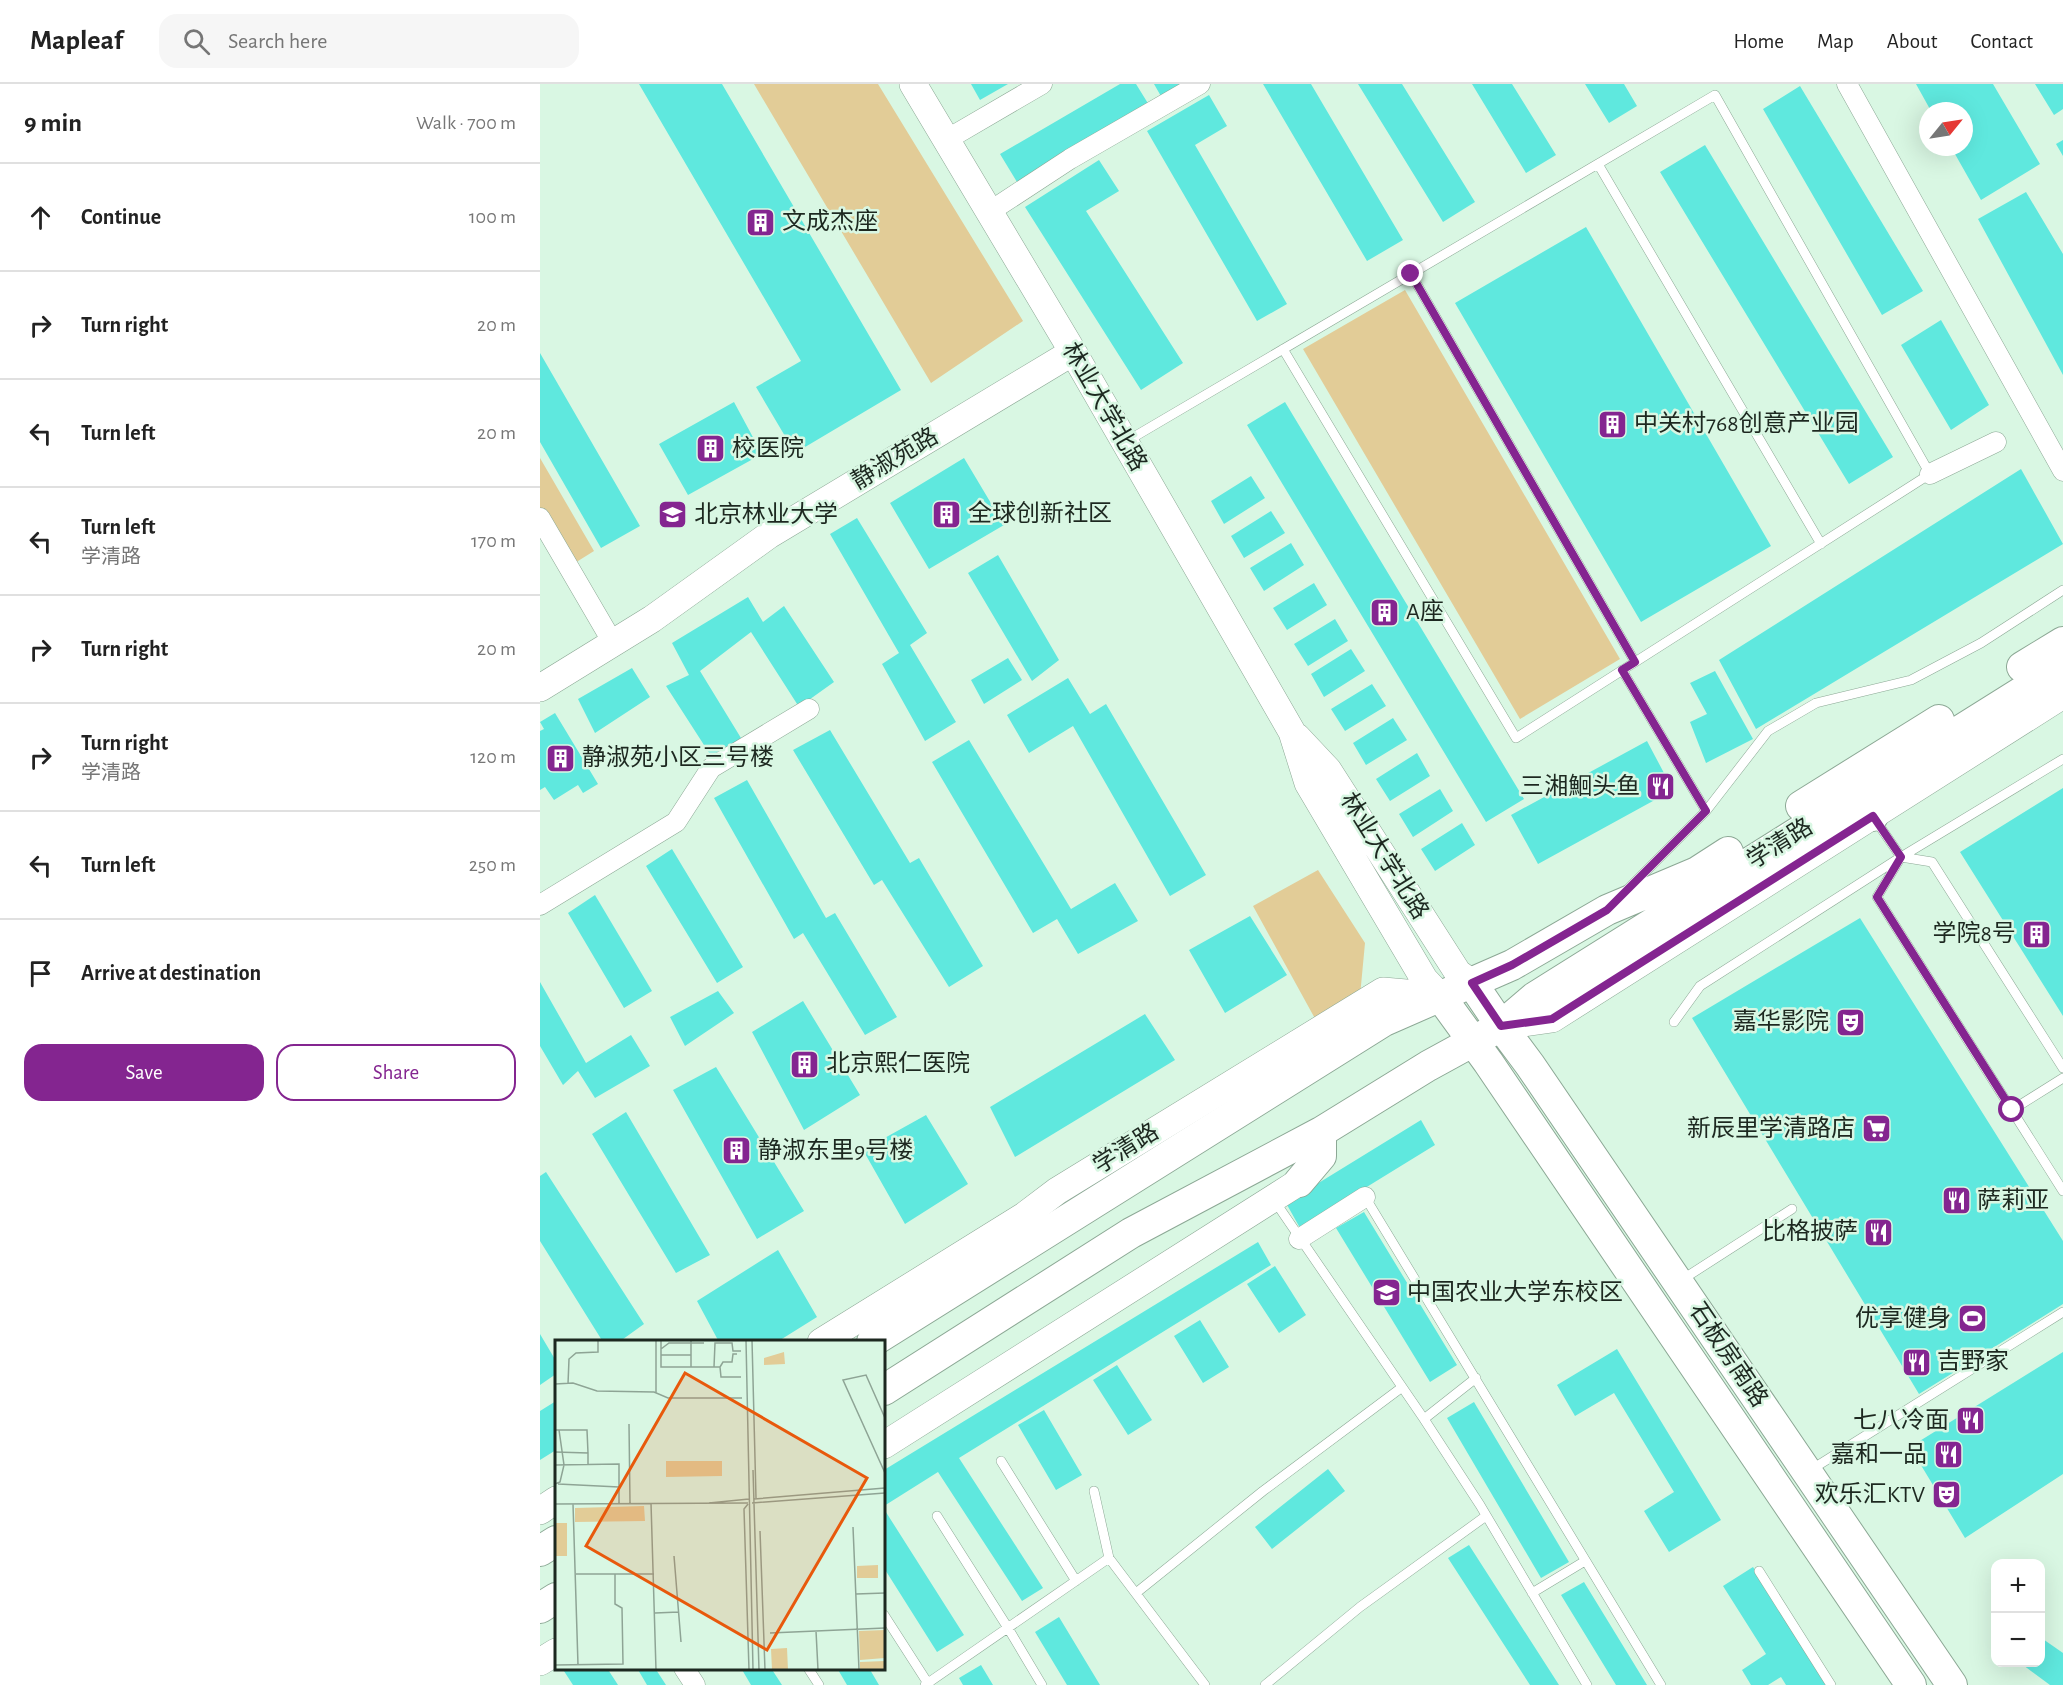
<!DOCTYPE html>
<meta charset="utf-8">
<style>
body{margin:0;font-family:"Alegreya Sans","Noto Sans SC",sans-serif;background:#f6f6f6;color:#222}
.controls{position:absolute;right:18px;bottom:18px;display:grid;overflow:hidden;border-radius:12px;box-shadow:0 6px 24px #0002}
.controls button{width:54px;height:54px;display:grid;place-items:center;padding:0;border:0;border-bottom:2px solid #e0e0e0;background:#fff;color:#222;font:30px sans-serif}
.compass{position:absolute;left:1379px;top:18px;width:54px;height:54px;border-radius:50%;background:#fff;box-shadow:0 6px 24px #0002;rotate:60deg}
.stop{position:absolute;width:18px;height:18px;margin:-14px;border:4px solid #842590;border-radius:50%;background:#fff}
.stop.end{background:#842590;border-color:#fff;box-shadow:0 2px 6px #0008}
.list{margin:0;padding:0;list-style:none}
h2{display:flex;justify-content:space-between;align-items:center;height:78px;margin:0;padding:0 24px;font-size:26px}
h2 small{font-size:20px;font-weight:400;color:#767676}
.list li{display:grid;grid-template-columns:39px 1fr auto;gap:18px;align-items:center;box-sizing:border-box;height:108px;padding:0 24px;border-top:2px solid #e0e0e0}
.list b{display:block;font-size:22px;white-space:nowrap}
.list p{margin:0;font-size:20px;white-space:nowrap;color:#767676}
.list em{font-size:20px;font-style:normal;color:#767676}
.actions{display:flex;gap:12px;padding:18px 24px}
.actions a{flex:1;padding:14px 0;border:2px solid #842590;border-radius:18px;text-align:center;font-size:21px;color:#842590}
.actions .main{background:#842590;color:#fff}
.icon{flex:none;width:33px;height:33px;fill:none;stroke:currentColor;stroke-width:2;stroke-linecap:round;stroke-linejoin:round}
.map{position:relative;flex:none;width:1523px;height:1601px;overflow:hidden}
header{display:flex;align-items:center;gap:36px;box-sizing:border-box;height:84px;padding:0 30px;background:#fff;border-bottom:2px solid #e0e0e0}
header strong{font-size:28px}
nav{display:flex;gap:33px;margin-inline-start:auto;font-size:21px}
.search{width:420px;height:54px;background:#f6f6f6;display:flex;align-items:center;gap:15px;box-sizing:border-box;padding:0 21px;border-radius:18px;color:#767676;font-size:22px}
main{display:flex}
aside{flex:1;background:#fff}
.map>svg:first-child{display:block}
.green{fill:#e2cc97}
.building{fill:#5fe8de}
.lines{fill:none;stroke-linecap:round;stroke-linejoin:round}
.lane-casing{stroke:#8ca895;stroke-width:10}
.street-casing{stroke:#8ca895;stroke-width:21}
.secondary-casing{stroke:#8ca895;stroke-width:28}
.primary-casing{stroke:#8ca895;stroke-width:32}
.lane{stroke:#fff;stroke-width:9}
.street{stroke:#fff;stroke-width:20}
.secondary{stroke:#fff;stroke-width:27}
.primary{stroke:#fff;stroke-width:30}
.route{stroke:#842590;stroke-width:8}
.labels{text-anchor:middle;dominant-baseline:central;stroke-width:5;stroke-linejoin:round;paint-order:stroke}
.poi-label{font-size:24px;fill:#1d2820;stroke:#d9f7e3;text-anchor:start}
.street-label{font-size:24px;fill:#1d2820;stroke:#d9f7e3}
.inset-road{fill:none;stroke:#8ea495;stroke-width:1.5}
.view{fill:#e8590c;fill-opacity:0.15;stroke:#e8590c;stroke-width:3}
.inset-edge{fill:none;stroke:#1d2820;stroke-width:3}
</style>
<header>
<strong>Mapleaf</strong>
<div class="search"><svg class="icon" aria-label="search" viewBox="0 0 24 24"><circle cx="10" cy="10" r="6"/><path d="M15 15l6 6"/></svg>Search here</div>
<nav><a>Home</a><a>Map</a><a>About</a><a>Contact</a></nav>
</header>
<main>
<aside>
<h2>9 min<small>Walk · 700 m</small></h2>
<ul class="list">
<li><svg class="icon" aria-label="ahead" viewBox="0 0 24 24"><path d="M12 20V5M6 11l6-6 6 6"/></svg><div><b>Continue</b></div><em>100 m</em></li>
<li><svg class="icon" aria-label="right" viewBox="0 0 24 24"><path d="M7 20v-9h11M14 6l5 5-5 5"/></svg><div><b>Turn right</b></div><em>20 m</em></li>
<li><svg class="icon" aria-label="left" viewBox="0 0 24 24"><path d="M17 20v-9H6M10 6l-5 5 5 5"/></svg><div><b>Turn left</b></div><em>20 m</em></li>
<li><svg class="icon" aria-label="left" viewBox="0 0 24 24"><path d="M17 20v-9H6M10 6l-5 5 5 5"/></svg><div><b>Turn left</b><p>学清路</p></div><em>170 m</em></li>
<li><svg class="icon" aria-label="right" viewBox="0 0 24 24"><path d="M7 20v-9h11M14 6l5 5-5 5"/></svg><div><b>Turn right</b></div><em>20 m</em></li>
<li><svg class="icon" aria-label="right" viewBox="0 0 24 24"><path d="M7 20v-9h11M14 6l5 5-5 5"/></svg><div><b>Turn right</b><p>学清路</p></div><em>120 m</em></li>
<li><svg class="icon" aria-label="left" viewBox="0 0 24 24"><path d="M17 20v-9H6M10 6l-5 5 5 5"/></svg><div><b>Turn left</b></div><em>250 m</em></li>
<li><svg class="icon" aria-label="arrive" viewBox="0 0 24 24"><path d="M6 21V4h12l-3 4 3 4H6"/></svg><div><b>Arrive at destination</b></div></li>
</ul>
<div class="actions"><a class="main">Save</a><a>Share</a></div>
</aside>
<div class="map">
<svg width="1523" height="1601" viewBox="0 0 1523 1601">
<rect width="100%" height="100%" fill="#d9f7e3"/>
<path class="green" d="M 214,0 L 338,0 L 483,237 L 391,299 Z
M 865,206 L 1080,575 L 980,635 L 763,265 Z
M 0,374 L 54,467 L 30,482 L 0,429 Z
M 778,786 L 825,859 L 820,912 L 778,940 L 713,822 Z"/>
<path class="building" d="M 99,0 L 182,0 L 361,306 L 255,369 L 216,303 L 261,277 Z
M 431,0 L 468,0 L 440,16 Z
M 580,0 L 596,0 L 609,21 L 477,98 L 460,70 Z
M 614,0 L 646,0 L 622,14 Z
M 723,0 L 771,0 L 863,156 L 827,177 Z
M 818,0 L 862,0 L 935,118 L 903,138 Z
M 932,0 L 972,0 L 1016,71 L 986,89 Z
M 1045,0 L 1084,0 L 1097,22 L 1069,39 Z
M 1376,0 L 1453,0 L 1500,80 L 1441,116 L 1411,63 L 1424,63 L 1424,27 L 1391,27 Z
M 1495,0 L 1523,0 L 1523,25 L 1514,31 Z
M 1260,2 L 1383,207 L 1342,231 L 1223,25 Z
M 669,11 L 687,42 L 655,61 L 747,220 L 717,237 L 607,47 Z
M 1523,56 L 1523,72 L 1516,60 Z
M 1165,61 L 1353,373 L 1309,400 L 1120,88 Z
M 559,76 L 579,107 L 546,127 L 643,279 L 601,306 L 485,123 Z
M 1486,108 L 1523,170 L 1523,291 L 1438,135 Z
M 1046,143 L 1231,462 L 1101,538 L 915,219 Z
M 1401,236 L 1449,321 L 1411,346 L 1361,261 Z
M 0,269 L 100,442 L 61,464 L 0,358 Z
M 194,318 L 222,370 L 148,411 L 119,360 Z
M 745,318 L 984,715 L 946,738 L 707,341 Z
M 424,374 L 464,441 L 389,485 L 350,419 Z
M 1481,385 L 1523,460 L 1216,645 L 1179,576 Z
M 711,392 L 725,414 L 684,440 L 671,417 Z
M 731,427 L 745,449 L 704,474 L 691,452 Z
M 317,434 L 387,549 L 370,561 L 416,638 L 385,657 L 342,580 L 359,569 L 290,450 Z
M 751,459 L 764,481 L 724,507 L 710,484 Z
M 458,471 L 519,576 L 492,597 L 428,489 Z
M 774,499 L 787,521 L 747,546 L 733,524 Z
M 208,513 L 223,538 L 244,522 L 294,598 L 259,623 L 211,548 L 160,587 L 201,654 L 173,675 L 126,602 L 149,591 L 132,559 Z
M 795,535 L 808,557 L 768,582 L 754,560 Z
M 811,565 L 825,587 L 784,613 L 771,590 Z
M 468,574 L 482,596 L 444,620 L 431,596 Z
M 92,584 L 110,613 L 55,649 L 38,615 Z
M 1175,587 L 1213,655 L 1166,679 L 1150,638 L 1167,630 L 1150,599 Z
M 528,594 L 550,630 L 566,620 L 666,791 L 630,812 L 533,642 L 489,669 L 467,631 Z
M 832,600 L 846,622 L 805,647 L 791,625 Z
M 15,629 L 58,700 L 43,709 L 38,701 L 14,716 L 5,703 L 0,706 L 0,647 L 4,645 L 0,638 Z
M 853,634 L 867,656 L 826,681 L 813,659 Z
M 290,646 L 370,779 L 379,774 L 443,882 L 409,903 L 342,796 L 334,801 L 253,666 Z
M 429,656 L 531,825 L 575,799 L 598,837 L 538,870 L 517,835 L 493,849 L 392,678 Z
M 1107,657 L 1133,706 L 998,780 L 971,731 Z
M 877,669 L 890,692 L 850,717 L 836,695 Z
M 207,696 L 286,834 L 295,829 L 357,933 L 325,951 L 263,849 L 254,855 L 174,714 Z
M 1523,704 L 1523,932 L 1420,768 Z
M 900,705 L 913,727 L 873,753 L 859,730 Z
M 922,739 L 935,761 L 895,787 L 881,765 Z
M 132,765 L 203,883 L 177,899 L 106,782 Z
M 55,811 L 112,907 L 84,924 L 28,829 Z
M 710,832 L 747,891 L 685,929 L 649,866 Z
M 1320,834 L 1523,1157 L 1523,1220 L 1379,1310 L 1152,934 Z
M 0,898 L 46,979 L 91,951 L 110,982 L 55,1014 L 38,987 L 23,1001 L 0,962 Z
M 178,907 L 194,929 L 145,962 L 130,933 Z
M 263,917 L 320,1011 L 264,1046 L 212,948 Z
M 605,930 L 635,976 L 475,1073 L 450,1023 Z
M 176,983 L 264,1127 L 217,1155 L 133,1006 Z
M 86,1028 L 170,1171 L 136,1189 L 52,1050 Z
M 386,1031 L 428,1100 L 365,1140 L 323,1066 Z
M 881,1036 L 895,1061 L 760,1144 L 746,1119 Z
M 6,1088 L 104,1240 L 79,1258 L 63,1258 L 0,1157 L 0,1092 Z
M 824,1128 L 917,1281 L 890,1298 L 796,1144 Z
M 718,1158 L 731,1181 L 419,1374 L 503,1504 L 482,1517 L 398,1388 L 344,1422 L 344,1386 Z
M 238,1166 L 277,1233 L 237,1258 L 179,1258 L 157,1217 Z
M 735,1182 L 766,1231 L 739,1249 L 707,1200 Z
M 660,1236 L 689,1283 L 663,1299 L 634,1252 Z
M 0,1250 L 16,1277 L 16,1290 L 0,1301 Z
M 1077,1265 L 1181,1436 L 1129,1468 L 1104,1427 L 1134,1408 L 1074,1309 L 1035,1332 L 1017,1301 Z
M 1523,1268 L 1523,1390 L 1425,1454 L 1370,1363 Z
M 577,1281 L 612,1336 L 588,1351 L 553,1296 Z
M 16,1317 L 16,1366 L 0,1376 L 0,1327 Z
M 934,1318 L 1029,1478 L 1001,1494 L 907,1334 Z
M 504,1326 L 542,1391 L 516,1406 L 478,1341 Z
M 788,1385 L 805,1407 L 732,1465 L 715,1443 Z
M 344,1425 L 424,1551 L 397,1568 L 344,1484 Z
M 929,1461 L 1019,1601 L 990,1601 L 908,1474 Z
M 1213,1483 L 1290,1601 L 1246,1601 L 1241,1593 L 1228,1601 L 1211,1601 L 1202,1586 L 1226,1570 L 1183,1502 Z
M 1044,1498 L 1107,1601 L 1076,1601 L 1021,1511 Z
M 519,1533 L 560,1601 L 527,1601 L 495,1548 Z
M 1500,1553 L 1523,1569 L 1523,1601 L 1510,1601 L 1479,1578 L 1500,1578 Z
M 441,1581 L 453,1601 L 423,1601 L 419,1594 Z
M 22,1584 L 67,1584 L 78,1601 L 33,1601 Z
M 97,1584 L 115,1584 L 126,1601 L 107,1601 Z
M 201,1584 L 231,1584 L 242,1601 L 211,1601 Z
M 297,1584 L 329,1584 L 339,1601 L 307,1601 Z"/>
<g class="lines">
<defs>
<path id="lane" d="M 1058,80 L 1281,460
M 871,190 L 1095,578
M 587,357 L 1175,11 L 1390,390 L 976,654 L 743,265
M 1082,586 L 1166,727
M 1334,734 L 1361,773
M 1087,806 L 1166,727 L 1228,647 L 1276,619 L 1371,596 L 1441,559 L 1523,506
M 1134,938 L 1160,902 L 1361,773 L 1523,675
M 1523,984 L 1392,778 L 1361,773 L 1337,813 L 1523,1107
M 1472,1026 L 1523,994
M 825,1113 L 1121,1601
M 734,1116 L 884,1335 L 940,1421 L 1047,1601
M 1140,1197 L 1252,1125
M 884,1335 L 936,1294
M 461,1377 L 536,1497
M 1269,1387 L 1523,1228
M 397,1432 L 468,1544 L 502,1601
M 569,1474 L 665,1601
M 1219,1487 L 1291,1601
M 596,1509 L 723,1407 L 861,1304
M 992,1509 L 1045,1477
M 344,1531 L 389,1601
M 268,1584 L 279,1601
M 385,1601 L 569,1474 L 554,1407
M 725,1601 L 820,1523 L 946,1432"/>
<path id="street" d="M 1307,0 L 1523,387
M 406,56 L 502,0
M 449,128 L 530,75 L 660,0
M 1390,390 L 1456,358
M 0,434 L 73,559
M 0,821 L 136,738 L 171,684 L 269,625
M 759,1155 L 825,1113
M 144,1584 L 155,1601"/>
<path id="secondary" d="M 373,0 L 533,268 L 752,648 L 768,699 L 884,895 L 900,912
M 0,604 L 112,535 L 229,451 L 533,268
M 757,653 L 788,686 L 918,889 L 932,899
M 961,942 L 1012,935 L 1523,611
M 281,1258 L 484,1132 L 517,1107 L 843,907 L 900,912
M 344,1361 L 759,1098
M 0,1427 L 16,1416
M 0,1578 L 16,1568"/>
<path id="primary" d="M 1482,583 L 1523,558
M 1261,722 L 1399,636
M 1333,732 L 1340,698
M 932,899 L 961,942 L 990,981 L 1412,1601
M 900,912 L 948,978 L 1371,1601
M 759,1098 L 781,1072 L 781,1048
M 332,1258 L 844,937 L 972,881 L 1067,826 L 1157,788 L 1188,768
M 344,1306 L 591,1149 L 781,1048 L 888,982 L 961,942 L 995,913 L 1523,582
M 0,1467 L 16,1457
M 0,1524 L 16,1514"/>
</defs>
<use href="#lane" class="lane-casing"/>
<use href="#street" class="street-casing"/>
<use href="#secondary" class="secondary-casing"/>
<use href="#primary" class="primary-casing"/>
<use href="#lane" class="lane"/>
<use href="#street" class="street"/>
<use href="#secondary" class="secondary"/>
<use href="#primary" class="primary"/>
</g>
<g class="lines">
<path class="route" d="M 871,190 L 1095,578 L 1082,586 L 1166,727 L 1067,826 L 972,881 L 932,899 L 961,942 L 1012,935 L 1333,732 L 1361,773 L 1337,813 L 1472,1026"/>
</g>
<defs>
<symbol id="building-square" viewBox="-11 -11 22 22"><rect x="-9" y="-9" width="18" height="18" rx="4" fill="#842590" stroke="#d9f7e3"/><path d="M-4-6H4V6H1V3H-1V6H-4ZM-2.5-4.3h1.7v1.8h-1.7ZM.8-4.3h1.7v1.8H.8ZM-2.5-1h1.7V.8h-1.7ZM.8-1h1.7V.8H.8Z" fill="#fff"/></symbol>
<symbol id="university-square" viewBox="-11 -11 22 22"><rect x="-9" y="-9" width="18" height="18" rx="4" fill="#842590" stroke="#d9f7e3"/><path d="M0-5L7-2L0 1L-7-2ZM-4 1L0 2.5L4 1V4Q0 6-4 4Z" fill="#fff"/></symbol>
<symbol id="restaurant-square" viewBox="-11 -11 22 22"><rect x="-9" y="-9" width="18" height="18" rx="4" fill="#842590" stroke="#d9f7e3"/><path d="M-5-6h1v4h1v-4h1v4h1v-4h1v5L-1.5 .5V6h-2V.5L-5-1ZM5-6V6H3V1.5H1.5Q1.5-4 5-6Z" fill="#fff"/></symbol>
<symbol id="theatre-square" viewBox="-11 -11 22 22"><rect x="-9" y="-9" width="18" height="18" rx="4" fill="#842590" stroke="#d9f7e3"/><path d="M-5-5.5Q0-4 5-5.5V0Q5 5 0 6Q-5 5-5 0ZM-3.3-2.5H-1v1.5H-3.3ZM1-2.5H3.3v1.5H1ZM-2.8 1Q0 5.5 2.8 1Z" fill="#fff"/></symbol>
<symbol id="supermarket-square" viewBox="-11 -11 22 22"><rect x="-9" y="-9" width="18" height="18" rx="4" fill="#842590" stroke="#d9f7e3"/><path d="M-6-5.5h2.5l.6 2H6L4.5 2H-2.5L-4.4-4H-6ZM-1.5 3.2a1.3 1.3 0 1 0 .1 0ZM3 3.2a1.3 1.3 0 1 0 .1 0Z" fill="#fff"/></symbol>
<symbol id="stadium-square" viewBox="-11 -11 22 22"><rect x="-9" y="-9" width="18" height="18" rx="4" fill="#842590" stroke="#d9f7e3"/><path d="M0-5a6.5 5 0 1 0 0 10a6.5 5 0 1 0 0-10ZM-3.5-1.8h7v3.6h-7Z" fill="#fff"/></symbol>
</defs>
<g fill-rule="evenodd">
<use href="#building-square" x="204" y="122" width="33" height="33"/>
<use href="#building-square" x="1056" y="324" width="33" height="33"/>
<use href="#building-square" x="154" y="348" width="33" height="33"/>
<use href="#building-square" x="390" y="414" width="33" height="33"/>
<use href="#university-square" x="116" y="414" width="33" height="33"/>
<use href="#building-square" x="828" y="512" width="33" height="33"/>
<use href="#building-square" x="4" y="658" width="33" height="33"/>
<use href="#restaurant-square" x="1104" y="686" width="33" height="33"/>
<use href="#building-square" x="1480" y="834" width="33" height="33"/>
<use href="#theatre-square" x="1294" y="922" width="33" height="33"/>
<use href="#building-square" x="248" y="964" width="33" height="33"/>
<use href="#supermarket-square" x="1320" y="1028" width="33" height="33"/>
<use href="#building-square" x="180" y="1050" width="33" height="33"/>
<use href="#restaurant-square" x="1400" y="1100" width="33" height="33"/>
<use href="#restaurant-square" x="1322" y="1132" width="33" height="33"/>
<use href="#university-square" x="830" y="1192" width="33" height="33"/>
<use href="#stadium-square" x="1416" y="1218" width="33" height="33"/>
<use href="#restaurant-square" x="1360" y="1262" width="33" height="33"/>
<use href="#restaurant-square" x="1414" y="1320" width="33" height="33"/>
<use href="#restaurant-square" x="1392" y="1354" width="33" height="33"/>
<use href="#theatre-square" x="1390" y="1394" width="33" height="33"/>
</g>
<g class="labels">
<g class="poi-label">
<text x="242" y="138">文成杰座</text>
<text x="1094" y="340">中关村768创意产业园</text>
<text x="192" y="365">校医院</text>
<text x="428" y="430">全球创新社区</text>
<text x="154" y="431">北京林业大学</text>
<text x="866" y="528">A座</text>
<text x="42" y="674">静淑苑小区三号楼</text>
<text x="1100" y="703" text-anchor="end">三湘鮰头鱼</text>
<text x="1476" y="850" text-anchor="end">学院8号</text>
<text x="1289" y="938" text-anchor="end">嘉华影院</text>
<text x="286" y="980">北京熙仁医院</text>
<text x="1315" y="1045" text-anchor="end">新辰里学清路店</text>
<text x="218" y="1067">静淑东里9号楼</text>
<text x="1437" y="1117">萨莉亚</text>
<text x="1318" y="1148" text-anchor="end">比格披萨</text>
<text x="867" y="1209">中国农业大学东校区</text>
<text x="1411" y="1235" text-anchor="end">优享健身</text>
<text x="1397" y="1278">吉野家</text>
<text x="1409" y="1337" text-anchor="end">七八冷面</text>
<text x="1387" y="1371" text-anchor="end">嘉和一品</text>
<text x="1385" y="1411" text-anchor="end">欢乐汇KTV</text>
</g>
<g class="street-label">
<text transform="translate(564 323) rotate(60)">林业大学北路</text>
<text transform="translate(355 375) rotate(-31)">静淑苑路</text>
<text transform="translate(1240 760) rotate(-32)">学清路</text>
<text transform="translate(844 772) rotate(58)">林业大学北路</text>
<text transform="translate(586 1065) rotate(-32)">学清路</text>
<text transform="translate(1188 1271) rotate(56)">石板房南路</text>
</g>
</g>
<g transform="translate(15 1256)">
<rect width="330" height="330" fill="#d9f7e3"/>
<path d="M 229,12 L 230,24 L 209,25 L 209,18 ZM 111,121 L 167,121 L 167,136 L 111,137 ZM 89,166 L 90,181 L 20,182 L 20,168 ZM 0,183 L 12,183 L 12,216 L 0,216 ZM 323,225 L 323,238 L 302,238 L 302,226 ZM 330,290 L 330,318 L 305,320 L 304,291 ZM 232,308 L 233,330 L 217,330 L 216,309 ZM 330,321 L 330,330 L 305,330 L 305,322 Z" fill="#e2cc97"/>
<path class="inset-road" d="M 101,0 L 101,53M 106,0 L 106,27 L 136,27M 136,0 L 136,27 L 159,27M 191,0 L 198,330M 197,0 L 201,158M 106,9 L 114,3 L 149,3M 186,11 L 178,11 L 177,3 L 160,3 L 159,27 L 165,27 L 166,37 L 186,37M 106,15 L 136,15M 165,27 L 168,22 L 177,22 L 178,14 L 182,14M 0,44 L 18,43 L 42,51 L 99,52 L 113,58 L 187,58M 13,44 L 14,19 L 21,13 L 43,12 L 43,0M 330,78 L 311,35 L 288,40 L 330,133M 74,84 L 75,163M 0,90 L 4,90 L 9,125 L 5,142 L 0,144M 4,90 L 32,90 L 33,113M 0,112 L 33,113 L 33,124M 0,125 L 64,124 L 64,163M 198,130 L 204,330M 3,144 L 64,147M 199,159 L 330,148M 96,163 L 101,330M 154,163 L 194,159M 197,163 L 330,153M 0,164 L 193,163M 18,164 L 23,325M 193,164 L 189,169 L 194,330M 298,187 L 304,330M 205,191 L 210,330M 119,216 L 126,302M 21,234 L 99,234M 301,254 L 330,253M 100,273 L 124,272M 261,291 L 263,330M 215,293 L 330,288M 0,325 L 68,324 L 67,268 L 60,264 L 60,234"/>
<path class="view" d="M 130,33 L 312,138 L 212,310 L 31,206 Z"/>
<rect width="330" height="330" class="inset-edge"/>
</g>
</svg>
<div class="controls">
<button>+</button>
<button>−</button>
</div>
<svg class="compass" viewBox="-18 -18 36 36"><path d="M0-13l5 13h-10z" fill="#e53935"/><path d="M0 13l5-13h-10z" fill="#767676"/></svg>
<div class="stop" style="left:1472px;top:1026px"></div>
<div class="stop end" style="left:871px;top:190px"></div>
</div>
</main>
